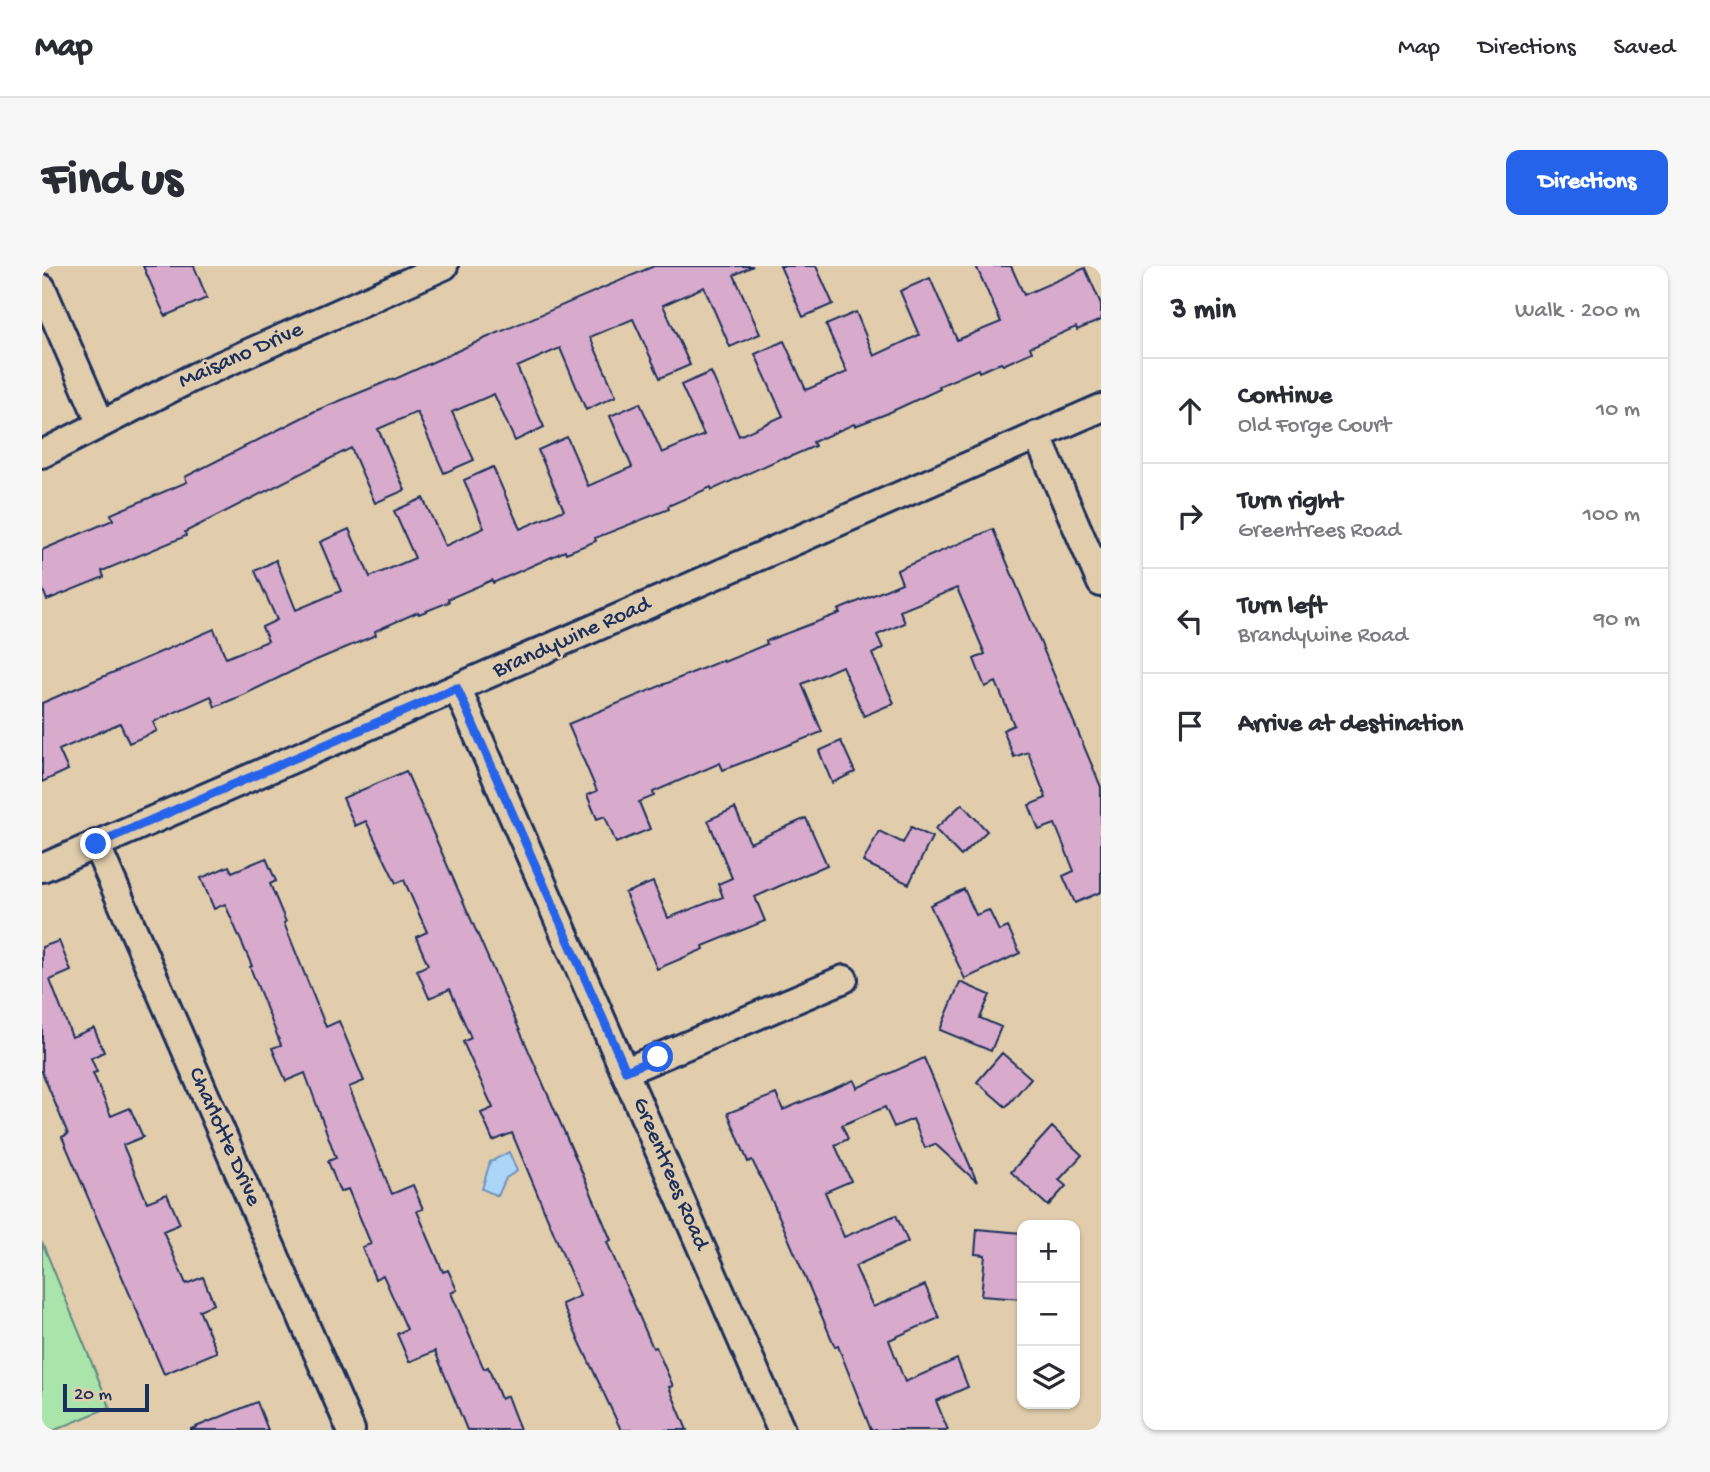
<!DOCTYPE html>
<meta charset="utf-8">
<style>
body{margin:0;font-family:"Gochi Hand",sans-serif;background:#f7f7f7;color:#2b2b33}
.controls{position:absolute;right:21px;bottom:21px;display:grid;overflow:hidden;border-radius:14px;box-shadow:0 2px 5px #0004}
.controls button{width:63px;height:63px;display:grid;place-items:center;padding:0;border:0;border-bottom:2px solid #e1e1e2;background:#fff;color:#2b2b33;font:35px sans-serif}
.scale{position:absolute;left:21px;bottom:18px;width:86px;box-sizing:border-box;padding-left:7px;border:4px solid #1b2f5e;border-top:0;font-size:19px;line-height:24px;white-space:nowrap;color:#1b2f5e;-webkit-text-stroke:5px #e1cdac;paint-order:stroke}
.stop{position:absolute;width:21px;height:21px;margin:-16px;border:5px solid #2563eb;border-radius:50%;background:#fff}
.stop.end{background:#2563eb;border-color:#fff;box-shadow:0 2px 7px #0008}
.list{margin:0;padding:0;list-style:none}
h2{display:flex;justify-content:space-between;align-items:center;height:91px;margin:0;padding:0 28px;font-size:30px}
h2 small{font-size:23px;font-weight:400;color:#7c7c81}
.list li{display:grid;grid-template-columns:46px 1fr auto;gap:21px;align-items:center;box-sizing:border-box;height:105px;padding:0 28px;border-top:2px solid #e1e1e2}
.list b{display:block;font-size:26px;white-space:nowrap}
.list p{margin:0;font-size:23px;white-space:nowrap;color:#7c7c81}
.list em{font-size:23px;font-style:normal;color:#7c7c81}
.icon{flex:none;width:38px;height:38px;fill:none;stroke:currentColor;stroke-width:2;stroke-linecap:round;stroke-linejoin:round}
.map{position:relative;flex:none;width:1059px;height:1164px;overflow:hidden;border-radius:14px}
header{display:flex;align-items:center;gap:42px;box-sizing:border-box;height:98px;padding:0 35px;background:#fff;border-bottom:2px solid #e1e1e2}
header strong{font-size:33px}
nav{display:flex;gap:38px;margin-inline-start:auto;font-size:24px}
.intro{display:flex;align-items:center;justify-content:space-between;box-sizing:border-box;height:168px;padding:0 42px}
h1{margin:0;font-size:49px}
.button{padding:18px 32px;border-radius:14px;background:#2563eb;color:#fff;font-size:24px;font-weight:700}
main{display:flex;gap:42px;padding:0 42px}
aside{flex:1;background:#fff;border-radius:14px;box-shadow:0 2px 5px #0004}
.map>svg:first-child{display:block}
.green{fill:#a9e5ab;stroke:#628a84;stroke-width:2}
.water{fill:#acd5f7;stroke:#7293ba;stroke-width:2}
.building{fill:#d8aacb;stroke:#1b2f5e;stroke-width:2}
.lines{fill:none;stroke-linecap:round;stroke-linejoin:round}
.street-casing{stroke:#1b2f5e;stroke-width:32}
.street{stroke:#e1cdac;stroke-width:26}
.route{stroke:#2563eb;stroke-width:9}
.labels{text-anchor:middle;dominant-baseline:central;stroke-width:5;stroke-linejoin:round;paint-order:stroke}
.street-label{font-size:23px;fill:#1b2f5e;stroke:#e1cdac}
</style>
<header>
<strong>Map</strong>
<nav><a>Map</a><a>Directions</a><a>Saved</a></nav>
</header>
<div class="intro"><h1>Find us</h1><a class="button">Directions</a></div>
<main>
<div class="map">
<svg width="1059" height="1164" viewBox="0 0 1059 1164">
<rect width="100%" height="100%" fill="#e1cdac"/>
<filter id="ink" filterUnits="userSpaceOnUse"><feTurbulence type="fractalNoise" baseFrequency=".0143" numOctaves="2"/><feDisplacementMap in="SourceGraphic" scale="14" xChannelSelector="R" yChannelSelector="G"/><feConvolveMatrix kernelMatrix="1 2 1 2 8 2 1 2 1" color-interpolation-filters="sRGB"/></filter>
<g filter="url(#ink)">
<path class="green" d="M 0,976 L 68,1141 L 13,1164 L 0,1164 Z"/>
<path class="water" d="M 467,886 L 475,905 L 464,912 L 456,930 L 440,923 L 448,896 Z"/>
<path class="building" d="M 101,0 L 152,0 L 165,32 L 123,50 Z
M 612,0 L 711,0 L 692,9 L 718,68 L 688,81 L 662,21 L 621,39 L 648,99 L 618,112 L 591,53 L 548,71 L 574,130 L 544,144 L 518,82 L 475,101 L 502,161 L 473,175 L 452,128 L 410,146 L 432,194 L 402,207 L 375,146 L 336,163 L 363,224 L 333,237 L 309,182 L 143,266 L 144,270 L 60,305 L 62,311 L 5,334 L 0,322 L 0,284 L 71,254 L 69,248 L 145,216 L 143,211 L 273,145 L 351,113 L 351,114 L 444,72 Z
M 738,0 L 774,0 L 791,38 L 761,51 Z
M 934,0 L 969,0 L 982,29 L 1043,2 L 1059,38 L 1059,54 L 1035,64 L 1034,61 L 988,81 L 990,86 L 961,99 L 959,97 L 937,106 L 936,103 L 897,120 L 898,123 L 844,148 L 813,160 L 812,158 L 771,176 L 773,180 L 743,193 L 742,191 L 670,224 L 669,221 L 626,240 L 627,243 L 553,272 L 554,275 L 524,287 L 523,285 L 451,317 L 450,314 L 406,333 L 407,336 L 377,348 L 376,346 L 333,365 L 334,369 L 265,398 L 201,429 L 173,441 L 169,430 L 111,456 L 115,465 L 87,477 L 78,457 L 17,484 L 26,504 L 0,516 L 0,437 L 172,363 L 184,392 L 226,375 L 220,361 L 235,354 L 213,305 L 234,294 L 254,344 L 299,325 L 278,276 L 307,263 L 328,311 L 373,292 L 352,245 L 381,232 L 403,280 L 442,262 L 422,214 L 451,201 L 478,263 L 522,244 L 496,184 L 525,171 L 546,220 L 590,201 L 568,150 L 598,137 L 620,187 L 662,169 L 639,119 L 669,106 L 697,170 L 741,150 L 713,88 L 742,75 L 764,124 L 805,106 L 784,59 L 814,46 L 832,90 L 877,69 L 858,25 L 888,12 L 915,74 L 959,56 Z
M 951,263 L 1059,521 L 1059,626 L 1033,637 L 1021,610 L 1032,605 L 1013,558 L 997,564 L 987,539 L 1004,532 L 986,486 L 972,491 L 961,464 L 972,459 L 954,416 L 943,421 L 932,393 L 943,388 L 915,322 L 858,345 L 863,357 L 835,369 L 841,382 L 830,388 L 852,437 L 822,450 L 800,400 L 760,418 L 780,466 L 681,504 L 678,497 L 611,526 L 612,530 L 597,536 L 608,563 L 574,577 L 563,550 L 555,553 L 545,529 L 555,525 L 526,458 L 681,394 L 682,396 L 725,378 L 724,375 L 798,347 L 796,344 L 860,317 L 855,304 Z
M 799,475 L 813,506 L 790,517 L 777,485 Z
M 364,505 L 553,936 L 569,974 L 565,976 L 611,1082 L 614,1081 L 631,1120 L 627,1121 L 645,1164 L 579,1164 L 520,1038 L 538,1030 L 470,867 L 451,875 L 439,847 L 451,842 L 421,776 L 429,772 L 408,723 L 387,732 L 375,704 L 386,699 L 374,671 L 385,666 L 362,614 L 354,617 L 324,555 L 313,560 L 301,532 Z
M 920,538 L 945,565 L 919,590 L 893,563 Z
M 693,542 L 708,577 L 764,552 L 785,599 L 713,631 L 723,655 L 661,680 L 662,683 L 615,703 L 583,627 L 611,616 L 626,652 L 681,631 L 676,618 L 690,612 L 666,554 Z
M 869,561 L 890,571 L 867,618 L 821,596 L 837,565 L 861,577 Z
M 224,592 L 234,615 L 228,618 L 244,656 L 242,657 L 284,761 L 297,755 L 322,815 L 307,821 L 350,928 L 371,919 L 381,943 L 375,945 L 401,1006 L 406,1004 L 415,1024 L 409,1027 L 442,1103 L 446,1101 L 459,1133 L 465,1130 L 478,1164 L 425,1164 L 393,1085 L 367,1096 L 355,1068 L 365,1063 L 341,1009 L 333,1013 L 320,981 L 329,978 L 306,923 L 298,926 L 286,895 L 294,892 L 263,807 L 244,815 L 230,782 L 239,779 L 208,701 L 210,700 L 183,638 L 172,643 L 159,612 L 187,600 L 190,606 Z
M 922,623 L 934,649 L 947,644 L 957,665 L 966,661 L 978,687 L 923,713 L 888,639 Z
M 17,675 L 29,705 L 8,714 L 30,771 L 52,762 L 62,786 L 49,792 L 55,806 L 51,807 L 69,850 L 88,842 L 101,871 L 81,879 L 105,936 L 125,928 L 138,958 L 121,965 L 144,1018 L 161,1011 L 172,1038 L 157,1044 L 175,1086 L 122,1108 L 20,871 L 26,868 L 0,806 L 0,681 Z
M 918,716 L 948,729 L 938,752 L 959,761 L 949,785 L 898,764 Z
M 960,787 L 989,812 L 964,841 L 935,816 Z
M 882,792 L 935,916 L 893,878 L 883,882 L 871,853 L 852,861 L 843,841 L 800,859 L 806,873 L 793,879 L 809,915 L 783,926 L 802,971 L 854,949 L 866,976 L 813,1000 L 831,1041 L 883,1019 L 897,1052 L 847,1074 L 863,1116 L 915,1093 L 926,1121 L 894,1135 L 906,1164 L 829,1164 L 796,1080 L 793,1081 L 733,941 L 710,894 L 706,896 L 686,847 L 734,828 L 741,844 L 812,814 L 815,822 Z
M 1010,861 L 1040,889 L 1017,914 L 1024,920 L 1006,940 L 969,906 Z
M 935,963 L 980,967 L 980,1033 L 939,1030 L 943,989 L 933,988 Z
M 215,1136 L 226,1164 L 149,1164 L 149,1163 Z"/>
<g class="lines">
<defs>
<path id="street" d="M 0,22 L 59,158
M 995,169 L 1059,317
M 0,188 L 152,111 L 402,0
M 415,422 L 739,1164
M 54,578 L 309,1164
M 0,602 L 1059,142
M 584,805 L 802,713"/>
</defs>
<use href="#street" class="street-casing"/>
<use href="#street" class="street"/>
</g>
</g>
<g class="lines" filter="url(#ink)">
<path class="route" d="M 54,578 L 415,422 L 584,805 L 616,791"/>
</g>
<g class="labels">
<g class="street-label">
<text transform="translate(199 90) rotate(-24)">Maisano Drive</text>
<text transform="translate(530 372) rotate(-24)">Brandywine Road</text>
<text transform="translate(182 871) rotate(66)">Charlotte Drive</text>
<text transform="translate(628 908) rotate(67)">Greentrees Road</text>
</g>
</g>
</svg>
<div class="controls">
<button>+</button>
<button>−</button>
<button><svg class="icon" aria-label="layers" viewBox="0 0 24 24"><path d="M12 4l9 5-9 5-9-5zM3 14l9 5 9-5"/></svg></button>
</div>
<div class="scale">20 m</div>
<div class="stop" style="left:616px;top:791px"></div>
<div class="stop end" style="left:54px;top:578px"></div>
</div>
<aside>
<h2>3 min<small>Walk · 200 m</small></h2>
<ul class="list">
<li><svg class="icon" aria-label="ahead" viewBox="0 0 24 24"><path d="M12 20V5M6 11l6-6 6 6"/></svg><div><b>Continue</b><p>Old Forge Court</p></div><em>10 m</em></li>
<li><svg class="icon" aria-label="right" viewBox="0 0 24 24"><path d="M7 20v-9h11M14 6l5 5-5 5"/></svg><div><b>Turn right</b><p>Greentrees Road</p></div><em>100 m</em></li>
<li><svg class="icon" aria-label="left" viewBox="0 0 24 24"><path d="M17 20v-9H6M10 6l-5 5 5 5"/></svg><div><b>Turn left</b><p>Brandywine Road</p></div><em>90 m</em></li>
<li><svg class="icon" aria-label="arrive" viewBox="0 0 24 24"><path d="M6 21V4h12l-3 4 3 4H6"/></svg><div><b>Arrive at destination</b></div></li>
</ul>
</aside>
</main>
